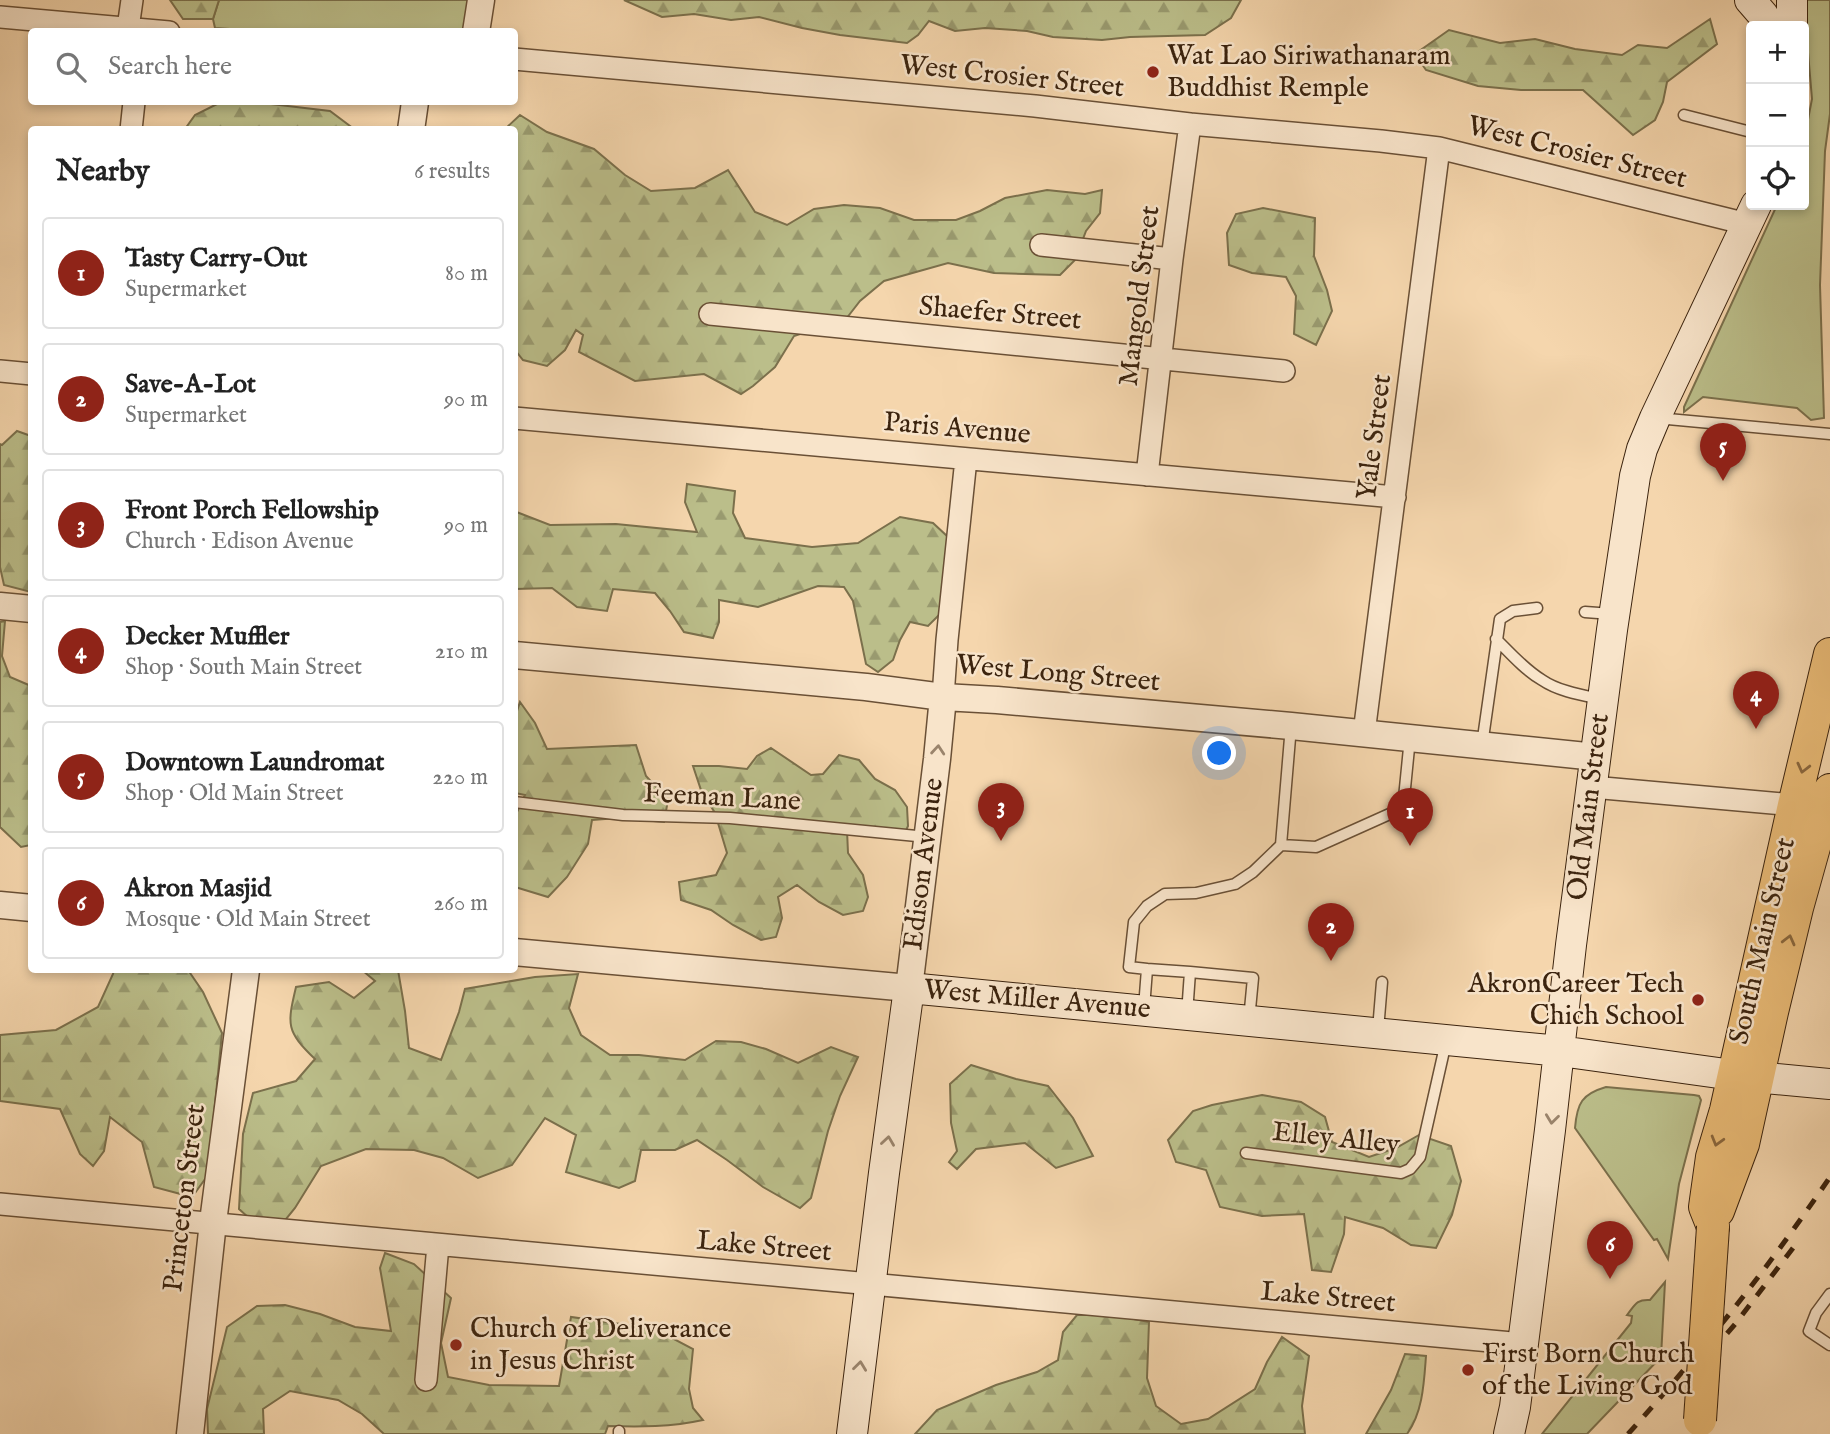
<!DOCTYPE html>
<meta charset="utf-8">
<style>
body{margin:0;font-family:"IM FELL English",serif;background:#f6f6f6;color:#222}
.controls{position:absolute;right:21px;top:21px;display:grid;overflow:hidden;border-radius:7px;box-shadow:0 4px 10px #0003}
.controls button{width:63px;height:63px;display:grid;place-items:center;padding:0;border:0;border-bottom:2px solid #e0e0e0;background:#fff;color:#222;font:35px sans-serif}
.you{position:absolute;left:1220px;top:754px;width:24px;height:24px;margin:-18px;border:5px solid #fff;border-radius:50%;background:#1a73e8;box-shadow:0 0 0 10px #1a73e833}
.badge{display:grid;place-items:center;width:46px;height:46px;border-radius:50%;background:#8f2418;color:#fff;font-size:23px;font-weight:700}
.pin{position:absolute;translate:-50% -58px;filter:drop-shadow(0 2px 4px #0008)}
.pin::after{content:'';position:absolute;top:37px;width:24px;height:21px;background:inherit;clip-path:polygon(0 0,100% 0,50% 100%)}
.list{margin:0;padding:0;list-style:none}
h2{display:flex;justify-content:space-between;align-items:center;height:91px;margin:0;padding:0 28px;font-size:30px}
h2 small{font-size:23px;font-weight:400;color:#767676}
.list li{display:grid;grid-template-columns:46px 1fr auto;gap:21px;align-items:center;box-sizing:border-box;height:112px;margin:0 14px 14px;padding:0 14px;border:2px solid #e0e0e0;border-radius:7px}
.list b{display:block;font-size:26px;white-space:nowrap}
.list p{margin:0;font-size:23px;white-space:nowrap;color:#767676}
.list em{font-size:23px;font-style:normal;color:#767676}
.icon{flex:none;width:38px;height:38px;fill:none;stroke:currentColor;stroke-width:2;stroke-linecap:round;stroke-linejoin:round}
.map{position:relative;flex:none;width:1830px;height:1434px;overflow:hidden}
.search{position:absolute;background:#fff;box-shadow:0 4px 10px #0003;left:28px;top:28px;width:490px;height:77px;display:flex;align-items:center;gap:18px;box-sizing:border-box;padding:0 24px;border-radius:7px;color:#767676;font-size:26px}
.panel{position:absolute;background:#fff;box-shadow:0 4px 10px #0003;left:28px;top:126px;width:490px;height:847px;border-radius:7px}
.map>svg:first-child{display:block}
.green{fill:#bbbe8a;stroke:#7b704c;stroke-width:2}
.forest{fill:url(#forest-firs);stroke:#7b704c;stroke-width:2}
.lines{fill:none;stroke-linecap:round;stroke-linejoin:round}
.service-casing{stroke:#6a5036;stroke-width:13}
.minor-casing{stroke:#6a5036;stroke-width:24}
.tertiary-casing{stroke:#6a5036;stroke-width:29}
.secondary-casing{stroke:#3b230e;stroke-width:32}
.primary-casing{stroke:#3b230e;stroke-width:34}
.service{stroke:#f8e4ca;stroke-width:10}
.minor{stroke:#f8e4ca;stroke-width:21}
.tertiary{stroke:#f8e4ca;stroke-width:26}
.secondary{stroke:#f8e4ca;stroke-width:30}
.primary{stroke:#eabb76;stroke-width:32}
.rail{stroke:#3b230e;stroke-width:5;stroke-dasharray:12 12;stroke-linecap:butt}
.primary-bridge-casing{stroke:#3b230e;stroke-width:34;stroke-linecap:butt}
.primary-bridge{stroke:#eabb76;stroke-width:32}
.oneway{stroke:#9a846c}
.oneway2{stroke:#8a673d}
.poi-dot{fill:#8f2418;stroke:#f8e4ca;stroke-width:2.5}
.labels{text-anchor:middle;dominant-baseline:central;stroke-width:5;stroke-linejoin:round;paint-order:stroke}
.poi-label{font-size:28px;fill:#3b230e;stroke:#f8e4ca;text-anchor:start}
.street-label{font-size:28px;fill:#3b230e;stroke:#f8e4ca}
</style>
<div class="map">
<svg width="1830" height="1434" viewBox="0 0 1830 1434">
<defs>
<pattern id="forest-firs" width="22" height="20" patternUnits="userSpaceOnUse" patternTransform="scale(1.75)"><rect width="22" height="20" fill="#bbbe8a"/><path d="M5 1l3.5 6h-7zM16 11l3.5 6h-7z" fill="#999a6f"/></pattern>
</defs>
<rect width="100%" height="100%" fill="#f5d6ad"/>
<filter id="stains"><feTurbulence type="fractalNoise" baseFrequency=".00286" numOctaves="4"/><feColorMatrix values="0 0 0 0 .2 0 0 0 0 .09 0 0 0 0 .02 0 0 0 .5 -.17"/></filter>
<radialGradient id="worn" r=".72"><stop offset=".6" stop-color="#630" stop-opacity="0"/><stop offset="1" stop-color="#630" stop-opacity=".3"/></radialGradient>
<path class="green" d="M 219,0 L 469,0 L 466,31 L 259,31 L 215,28 L 213,19 Z
M 1805,0 L 1830,0 L 1830,114 L 1825,151 L 1820,285 L 1824,418 L 1811,420 L 1797,408 L 1703,397 L 1684,412 L 1684,407 L 1777,205 L 1804,205 L 1804,140 L 1812,99 L 1806,29 Z
M 1606,1087 L 1694,1095 L 1699,1096 L 1701,1100 L 1679,1184 L 1668,1259 L 1657,1239 L 1654,1240 L 1575,1128 C 1577,1103 1582,1094 1606,1087 Z
M 1665,1282 L 1661,1357 L 1587,1434 L 1542,1434 L 1631,1323 L 1632,1316 L 1627,1315 C 1635,1305 1636,1299 1650,1300 Z"/>
<path class="forest" d="M 170,0 L 219,0 L 213,19 L 183,19 Z
M 624,0 L 1241,0 L 1231,18 L 1205,35 L 1130,37 L 1102,40 L 1053,37 L 1027,31 L 985,28 L 955,31 L 929,21 L 918,35 L 907,43 L 840,35 L 802,28 L 759,17 L 731,20 L 694,14 L 662,17 Z
M 1710,19 L 1717,44 L 1667,82 L 1663,102 L 1655,120 L 1633,135 L 1583,90 L 1521,90 L 1478,86 L 1426,70 L 1415,54 L 1449,30 L 1500,43 L 1535,39 L 1575,49 L 1622,55 L 1638,45 L 1667,48 Z
M 221,102 L 254,102 L 330,111 L 354,129 L 185,129 L 195,115 Z
M 520,115 L 547,132 L 594,149 L 625,175 L 651,191 L 695,188 L 728,170 L 755,212 L 787,225 L 814,209 L 844,205 L 880,208 L 914,220 L 956,220 L 980,211 L 1005,198 L 1047,190 L 1085,194 L 1102,190 L 1100,213 L 1086,231 L 1075,260 L 1060,275 L 994,273 L 948,263 L 884,281 L 860,301 L 846,319 L 794,336 L 775,367 L 753,386 L 741,394 L 704,374 L 635,381 L 579,352 L 583,335 L 576,330 L 565,350 L 547,366 L 523,360 L 515,350 L 514,130 L 504,130 Z
M 1263,208 L 1315,218 L 1314,256 L 1327,290 L 1332,311 L 1316,345 L 1294,334 L 1296,296 L 1286,277 L 1252,273 L 1229,265 L 1227,233 L 1236,214 Z
M 17,431 L 31,436 L 31,592 L 4,585 L 0,567 L 0,444 L 2,445 Z
M 687,484 L 735,491 L 733,513 L 745,538 L 812,547 L 858,543 L 900,517 L 933,523 L 948,537 L 943,611 L 928,626 L 910,622 L 900,640 L 893,660 L 878,672 L 866,664 L 853,601 L 844,587 L 818,586 L 758,607 L 719,600 L 719,622 L 713,638 L 684,632 L 670,611 L 655,593 L 613,589 L 607,611 L 577,607 L 552,588 L 515,589 L 514,511 L 550,525 L 616,524 L 697,532 L 685,502 Z
M 5,621 L 2,656 L 10,677 L 31,686 L 31,845 L 21,847 L 0,827 L 0,622 Z
M 520,702 L 535,723 L 547,749 L 636,745 L 646,776 L 668,800 L 664,822 L 618,818 L 592,820 L 588,844 L 567,877 L 548,897 L 515,887 L 514,812 L 517,812 L 525,795 L 515,793 L 515,717 Z
M 771,748 L 811,775 L 823,774 L 839,755 L 859,760 L 875,779 L 895,790 L 907,807 L 908,826 L 904,835 L 847,830 L 848,853 L 863,875 L 868,897 L 863,911 L 843,915 L 819,902 L 797,885 L 778,897 L 782,918 L 776,937 L 761,940 L 733,925 L 711,910 L 681,900 L 679,882 L 716,875 L 727,853 L 715,813 L 701,790 L 693,766 L 719,766 L 747,769 L 757,756 Z
M 114,970 L 188,970 L 203,992 L 222,1033 L 208,1175 L 192,1197 L 154,1187 L 142,1142 L 110,1117 L 104,1151 L 93,1166 L 80,1154 L 60,1109 L 0,1101 L 0,1035 L 56,1030 L 98,1007 L 113,974 Z
M 362,970 L 398,970 L 405,1011 L 409,1048 L 441,1060 L 459,1012 L 465,989 L 535,977 L 578,974 L 569,1008 L 581,1035 L 610,1055 L 639,1055 L 685,1060 L 716,1041 L 741,1042 L 766,1049 L 798,1063 L 831,1047 L 858,1057 L 840,1096 L 828,1131 L 811,1198 L 800,1208 L 763,1187 L 727,1160 L 697,1140 L 675,1150 L 641,1150 L 635,1181 L 619,1188 L 566,1172 L 576,1135 L 545,1118 L 512,1165 L 478,1178 L 443,1158 L 414,1150 L 366,1149 L 321,1166 L 295,1208 L 278,1229 L 249,1218 L 239,1209 L 243,1134 L 253,1093 L 296,1081 L 315,1059 C 286,1031 287,1025 296,987 L 329,982 L 354,998 L 375,981 Z
M 971,1065 L 1016,1079 L 1048,1086 L 1073,1118 L 1093,1156 L 1056,1168 L 1025,1143 L 976,1149 L 957,1169 L 949,1162 L 957,1151 L 951,1123 L 950,1084 Z
M 1262,1095 L 1301,1102 L 1325,1117 L 1332,1142 L 1369,1157 L 1396,1148 L 1419,1135 L 1451,1146 L 1461,1181 L 1452,1215 L 1436,1248 L 1411,1245 L 1383,1228 L 1345,1217 L 1344,1234 L 1331,1272 L 1312,1270 L 1304,1214 L 1262,1216 L 1220,1207 L 1206,1170 L 1176,1162 L 1168,1140 L 1193,1111 L 1212,1105 Z
M 385,1253 L 414,1264 L 451,1298 L 441,1343 L 448,1377 L 489,1385 L 559,1386 L 571,1317 L 655,1329 L 693,1349 L 689,1389 L 693,1408 L 703,1420 C 671,1427 640,1427 608,1426 L 605,1434 L 384,1434 L 362,1414 L 338,1400 L 290,1391 L 263,1409 L 264,1434 L 208,1434 L 207,1409 L 227,1327 L 257,1306 L 285,1305 L 320,1314 L 355,1327 L 391,1331 L 380,1268 Z
M 1077,1315 L 1113,1315 L 1149,1322 L 1147,1378 L 1156,1406 L 1181,1424 L 1208,1419 L 1255,1389 L 1267,1362 L 1282,1337 L 1309,1356 L 1302,1406 L 1305,1434 L 915,1434 L 937,1410 L 996,1385 L 1037,1372 L 1058,1360 L 1063,1332 Z
M 1405,1354 L 1426,1356 C 1424,1382 1423,1412 1407,1434 L 1366,1434 L 1391,1390 Z"/>
<g class="lines">
<defs>
<path id="service" d="M 1684,115 L 1751,132
M 1657,418 L 1830,434
M 1585,612 L 1612,614
M 1496,639 C 1510,653 1525,670 1542,680 C 1558,691 1581,695 1600,699
M 1482,745 L 1500,619 L 1513,611 L 1537,608
M 514,802 L 623,815 L 730,818 L 927,837
M 1281,845 L 1316,847 L 1403,808 L 1410,738
M 1147,969 L 1190,972 L 1187,1014
M 1190,972 L 1253,978 L 1249,1020
M 1144,1008 L 1147,969 L 1129,967 L 1134,922 L 1147,906 L 1165,894 L 1196,893 L 1235,884 L 1253,872 L 1281,845 L 1291,726
M 1378,1030 L 1382,982
M 1246,1153 L 1401,1173 L 1410,1169 L 1420,1157 L 1446,1042
M 1830,1294 L 1816,1313 L 1809,1331 L 1830,1345
M 619,1434 L 619,1431"/>
<path id="minor" d="M 0,17 L 169,32
M 128,28 L 132,0
M 514,59 L 1035,106 L 1190,124 L 1381,141 L 1439,148 L 1747,224
M 131,130 L 134,102
M 1041,245 L 1172,259
M 710,314 L 1284,371
M 0,371 L 32,374
M 514,418 L 1395,497
M 1147,475 L 1172,259 L 1190,124
M 943,697 L 947,640 L 966,459
M 1364,733 L 1439,148
M 1592,787 L 1805,806
M 0,1204 L 1523,1344
M 426,1380 L 438,1245"/>
<path id="tertiary" d="M 476,32 L 481,0
M 411,130 L 415,102
M 0,606 L 32,609
M 514,655 L 866,687 L 943,697 L 997,700 L 1291,726 L 1596,757
M 0,905 L 32,908
M 514,952 L 909,988 L 937,759 L 943,697
M 190,1434 L 213,1222 L 246,970"/>
<path id="secondary" d="M 1750,0 L 1763,15 L 1770,26
M 1792,26 L 1792,0
M 852,1434 L 884,1173 L 909,988 L 1560,1051 L 1733,1075 L 1830,1084
M 1509,1434 L 1515,1407 L 1550,1130 L 1571,945 L 1612,630 L 1635,476 L 1642,449 L 1655,418 L 1756,205"/>
<path id="primary" d="M 1718,1211 L 1743,1144 L 1772,1012 L 1797,908 L 1830,790
M 1713,1227 L 1705,1207 L 1712,1157 L 1726,1110 L 1794,805 L 1830,654"/>
</defs>
<use href="#service" class="service-casing"/>
<use href="#minor" class="minor-casing"/>
<use href="#tertiary" class="tertiary-casing"/>
<use href="#secondary" class="secondary-casing"/>
<use href="#primary" class="primary-casing"/>
<use href="#service" class="service"/>
<use href="#minor" class="minor"/>
<use href="#tertiary" class="tertiary"/>
<use href="#secondary" class="secondary"/>
<use href="#primary" class="primary"/>
<path class="rail" d="M 1696,1370 L 1736,1323 L 1796,1244
M 1628,1434 C 1701,1353 1769,1267 1830,1177"/>
<defs>
<path id="primary-bridge" d="M 1700,1420 L 1713,1227"/>
</defs>
<use href="#primary-bridge" class="primary-bridge-casing"/>
<use href="#primary-bridge" class="primary-bridge"/>
</g>
<defs><path id="oneway-chevron" d="M-2-3.5L2.5 0L-2 3.5" fill="none" stroke-width="1.6" stroke-linecap="round" stroke-linejoin="round" transform="scale(1.75)"/></defs>
<g class="oneway">
<use href="#oneway-chevron" transform="translate(938 750) rotate(-85)"/>
<use href="#oneway-chevron" transform="translate(1552 1119) rotate(97)"/>
<use href="#oneway-chevron" transform="translate(888 1141) rotate(-82)"/>
<use href="#oneway-chevron" transform="translate(860 1366) rotate(-83)"/>
</g>
<g class="oneway2">
<use href="#oneway-chevron" transform="translate(1803 768) rotate(104)"/>
<use href="#oneway-chevron" transform="translate(1789 940) rotate(-76)"/>
<use href="#oneway-chevron" transform="translate(1717 1141) rotate(106)"/>
</g>
<g class="poi-dot">
<circle cx="1153" cy="72" r="7"/>
<circle cx="1698" cy="1000" r="7"/>
<circle cx="456" cy="1345" r="7"/>
<circle cx="1468" cy="1370" r="7"/>
</g>
<g class="labels">
<g class="poi-label">
<text x="1167" y="56">Wat Lao Siriwathanaram<tspan x="1167" dy="32">Buddhist Remple</tspan></text>
<text x="1684" y="984" text-anchor="end">AkronCareer Tech<tspan x="1684" dy="32">Chich School</tspan></text>
<text x="470" y="1329">Church of Deliverance<tspan x="470" dy="32">in Jesus Christ</tspan></text>
<text x="1482" y="1354">First Born Church<tspan x="1482" dy="32">of the Living God</tspan></text>
</g>
<g class="street-label">
<text transform="translate(1012 77) rotate(6)">West Crosier Street</text>
<text transform="translate(1577 153) rotate(14)">West Crosier Street</text>
<text transform="translate(1140 296) rotate(-83)">Mangold Street</text>
<text transform="translate(1000 314) rotate(5)">Shaefer Street</text>
<text transform="translate(957 429) rotate(5)">Paris Avenue</text>
<text transform="translate(1375 437) rotate(-83)">Yale Street</text>
<text transform="translate(1058 674) rotate(5)">West Long Street</text>
<text transform="translate(722 798) rotate(3)">Feeman Lane</text>
<text transform="translate(1589 807) rotate(-83)">Old Main Street</text>
<text transform="translate(924 864) rotate(-83)">Edison Avenue</text>
<text transform="translate(1763 941) rotate(-77)">South Main Street</text>
<text transform="translate(1037 1000) rotate(5)">West Miller Avenue</text>
<text transform="translate(1336 1139) rotate(6)">Elley Alley</text>
<text transform="translate(185 1198) rotate(-83)">Princeton Street</text>
<text transform="translate(764 1247) rotate(5)">Lake Street</text>
<text transform="translate(1328 1298) rotate(5)">Lake Street</text>
</g>
</g>
<rect width="100%" height="100%" filter="url(#stains)"/>
<rect width="100%" height="100%" fill="url(#worn)"/>
</svg>
<div class="controls">
<button>+</button>
<button>−</button>
<button><svg class="icon" aria-label="locate" viewBox="0 0 24 24"><circle cx="12" cy="12" r="6"/><path d="M12 2v4M12 18v4M2 12h4M18 12h4"/></svg></button>
</div>
<div class="you"></div>
<div class="pin badge" style="left:1410px;top:846px">1</div>
<div class="pin badge" style="left:1331px;top:961px">2</div>
<div class="pin badge" style="left:1001px;top:841px">3</div>
<div class="pin badge" style="left:1756px;top:729px">4</div>
<div class="pin badge" style="left:1723px;top:481px">5</div>
<div class="pin badge" style="left:1610px;top:1279px">6</div>
<div class="search"><svg class="icon" aria-label="search" viewBox="0 0 24 24"><circle cx="10" cy="10" r="6"/><path d="M15 15l6 6"/></svg>Search here</div>
<section class="panel">
<h2>Nearby<small>6 results</small></h2>
<ul class="list">
<li><span class="badge">1</span><div><b>Tasty Carry-Out</b><p>Supermarket</p></div><em>80 m</em></li>
<li><span class="badge">2</span><div><b>Save-A-Lot</b><p>Supermarket</p></div><em>90 m</em></li>
<li><span class="badge">3</span><div><b>Front Porch Fellowship</b><p>Church · Edison Avenue</p></div><em>90 m</em></li>
<li><span class="badge">4</span><div><b>Decker Muffler</b><p>Shop · South Main Street</p></div><em>210 m</em></li>
<li><span class="badge">5</span><div><b>Downtown Laundromat</b><p>Shop · Old Main Street</p></div><em>220 m</em></li>
<li><span class="badge">6</span><div><b>Akron Masjid</b><p>Mosque · Old Main Street</p></div><em>260 m</em></li>
</ul>
</section>
</div>
